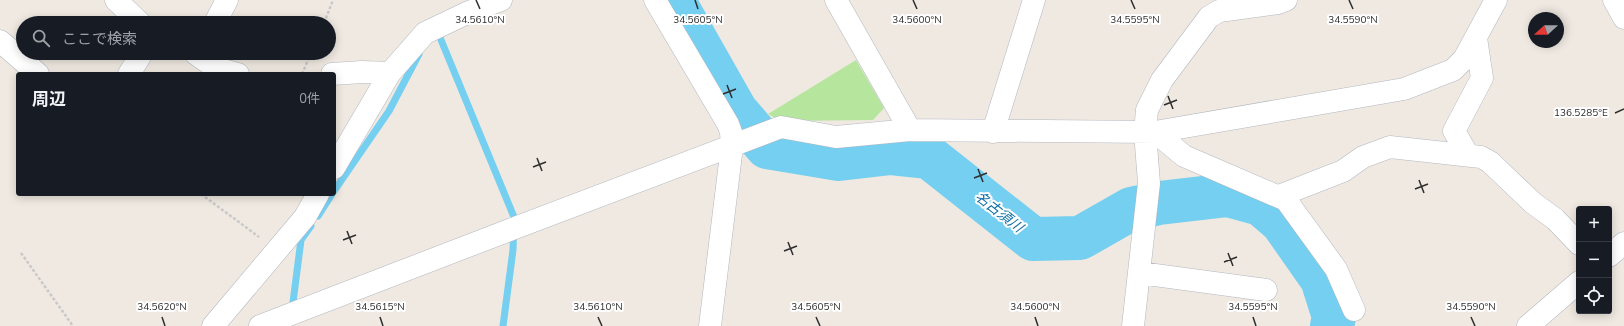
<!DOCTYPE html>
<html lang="ja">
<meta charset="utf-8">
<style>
body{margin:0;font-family:"Nunito Sans","Noto Sans JP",sans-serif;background:#20242c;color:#f1f3f6}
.controls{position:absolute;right:12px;bottom:12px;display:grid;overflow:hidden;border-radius:4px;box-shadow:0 2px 10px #0003}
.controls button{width:36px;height:36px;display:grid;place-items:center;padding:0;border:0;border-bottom:1px solid #363941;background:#171b24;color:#f1f3f6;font:20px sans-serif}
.compass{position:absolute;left:1528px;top:12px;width:36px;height:36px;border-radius:50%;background:#171b24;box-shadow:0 2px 10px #0003;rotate:249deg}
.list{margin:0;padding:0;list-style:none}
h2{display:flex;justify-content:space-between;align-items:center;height:52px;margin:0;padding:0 16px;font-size:17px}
h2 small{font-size:13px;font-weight:400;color:#9ea1a6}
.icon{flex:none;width:22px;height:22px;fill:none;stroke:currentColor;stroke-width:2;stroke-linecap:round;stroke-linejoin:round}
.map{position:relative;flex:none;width:1624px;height:326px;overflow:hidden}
.search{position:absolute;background:#171b24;box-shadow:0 2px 10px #0003;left:16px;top:16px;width:320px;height:44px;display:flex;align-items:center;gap:10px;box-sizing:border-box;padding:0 14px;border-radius:22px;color:#9ea1a6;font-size:15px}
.panel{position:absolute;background:#171b24;box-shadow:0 2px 10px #0003;left:16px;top:72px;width:320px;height:124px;border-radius:4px}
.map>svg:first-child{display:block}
.green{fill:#b6e59e}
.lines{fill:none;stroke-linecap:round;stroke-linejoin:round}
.stream{stroke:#75cff0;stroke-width:7}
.river{stroke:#75cff0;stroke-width:44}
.minor-casing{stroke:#b4b7c1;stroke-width:23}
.path{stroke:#c9c9c9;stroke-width:2.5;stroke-dasharray:3 2;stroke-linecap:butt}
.minor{stroke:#fff;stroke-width:22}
.ticks{fill:none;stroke:#2e2e2e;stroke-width:1.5}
.labels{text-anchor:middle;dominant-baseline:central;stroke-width:4;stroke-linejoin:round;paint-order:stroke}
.water-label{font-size:14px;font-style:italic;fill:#0d6fa3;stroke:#fff}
.ticks-label{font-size:10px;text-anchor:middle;fill:#2e2e2e;stroke:#fff;stroke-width:4;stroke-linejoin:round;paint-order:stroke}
</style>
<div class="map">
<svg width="1624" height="326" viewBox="0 0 1624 326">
<rect width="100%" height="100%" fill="#efe9e1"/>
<path class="green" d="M 856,60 L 884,108 L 873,120 L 781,121 L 768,114 Z"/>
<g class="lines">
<path class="stream" d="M 443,33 L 439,35 L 514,217 L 513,250 L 503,326
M 334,191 L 389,111 L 419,54
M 318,216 L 332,194
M 292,310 L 301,240 L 311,226"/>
<path class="river" d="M 673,0 L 736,111 L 767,147 L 839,159 L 891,153 L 929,157 L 1033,239 L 1080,238 L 1131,209 L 1159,203 L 1228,195 L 1261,204 L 1282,222 L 1322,279 L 1334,317 L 1332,326"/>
<defs>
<path id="minor" d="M 116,0 L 140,23
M 655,0 L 728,124 L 731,132 L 732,146 L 710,326
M 836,0 L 910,130
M 1614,0 L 1624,18
M 215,23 L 227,0
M 0,41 L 38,74
M 196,54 L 216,68 L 238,74
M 129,74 L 142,53
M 332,74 L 362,72 L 390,73
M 993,132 L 1034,0
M 1155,132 L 1184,156 L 1286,200 L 1336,269 L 1354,310
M 1468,155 L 1454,131 L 1482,78 L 1476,38
M 334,168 L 390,73 L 425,33 L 469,12 L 501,0
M 1279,196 L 1343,171 L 1363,157 L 1390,147 L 1481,157 L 1490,162 L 1533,203 L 1555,219 L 1579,244
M 1609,256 L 1624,243
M 1140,273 L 1266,290
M 213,326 L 305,217 L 318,194
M 260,326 L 507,231 L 781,127 L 836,137 L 910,130 L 1155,132 L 1404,89 L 1453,70 L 1464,59 L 1496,0
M 1133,326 L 1149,183 L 1145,132 L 1147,110 L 1162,80 L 1209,17 L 1219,11 L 1278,3 L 1286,0
M 1528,326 L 1579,282"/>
</defs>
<use href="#minor" class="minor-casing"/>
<path class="path" d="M 324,23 L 333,0
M 302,74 L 311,53
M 201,194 L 259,237
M 21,253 L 73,326"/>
<use href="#minor" class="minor"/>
</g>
<path class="ticks" d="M 476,0 L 480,9M 695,0 L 698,9M 913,0 L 917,9M 1131,0 L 1135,9M 1349,0 L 1353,9M 727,85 L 732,98M 723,94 L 736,89M 1168,96 L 1173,109M 1164,105 L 1177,100M 1615,113 L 1624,109M 537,158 L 542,171M 533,167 L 546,162M 978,169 L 983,182M 974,178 L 987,173M 1419,180 L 1424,193M 1415,189 L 1428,184M 347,231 L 352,244M 343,240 L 356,235M 788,242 L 793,255M 784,251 L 797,246M 1228,253 L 1233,266M 1224,262 L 1237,257M 162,317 L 165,326M 380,317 L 383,326M 598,317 L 602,326M 816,317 L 820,326M 1035,317 L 1038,326M 1253,317 L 1256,326M 1471,317 L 1475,326"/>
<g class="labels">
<g class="water-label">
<text transform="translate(999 212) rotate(38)">名古須川</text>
</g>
</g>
<g class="ticks-label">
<text x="480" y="23">34.5610°N</text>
<text x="698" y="23">34.5605°N</text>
<text x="917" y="23">34.5600°N</text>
<text x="1135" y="23">34.5595°N</text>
<text x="1353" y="23">34.5590°N</text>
<text x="1581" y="116">136.5285°E</text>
<text x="162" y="310">34.5620°N</text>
<text x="380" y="310">34.5615°N</text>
<text x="598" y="310">34.5610°N</text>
<text x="816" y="310">34.5605°N</text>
<text x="1035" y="310">34.5600°N</text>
<text x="1253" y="310">34.5595°N</text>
<text x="1471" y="310">34.5590°N</text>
</g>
</svg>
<div class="controls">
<button>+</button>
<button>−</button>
<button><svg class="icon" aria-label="locate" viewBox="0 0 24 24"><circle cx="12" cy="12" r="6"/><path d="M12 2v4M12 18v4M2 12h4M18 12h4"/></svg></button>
</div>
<svg class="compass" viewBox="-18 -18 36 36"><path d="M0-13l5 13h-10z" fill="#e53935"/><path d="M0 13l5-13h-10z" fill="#9ea1a6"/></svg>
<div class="search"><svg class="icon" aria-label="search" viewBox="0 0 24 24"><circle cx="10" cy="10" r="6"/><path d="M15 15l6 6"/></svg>ここで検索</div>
<section class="panel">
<h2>周辺<small>0件</small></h2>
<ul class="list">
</ul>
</section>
</div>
